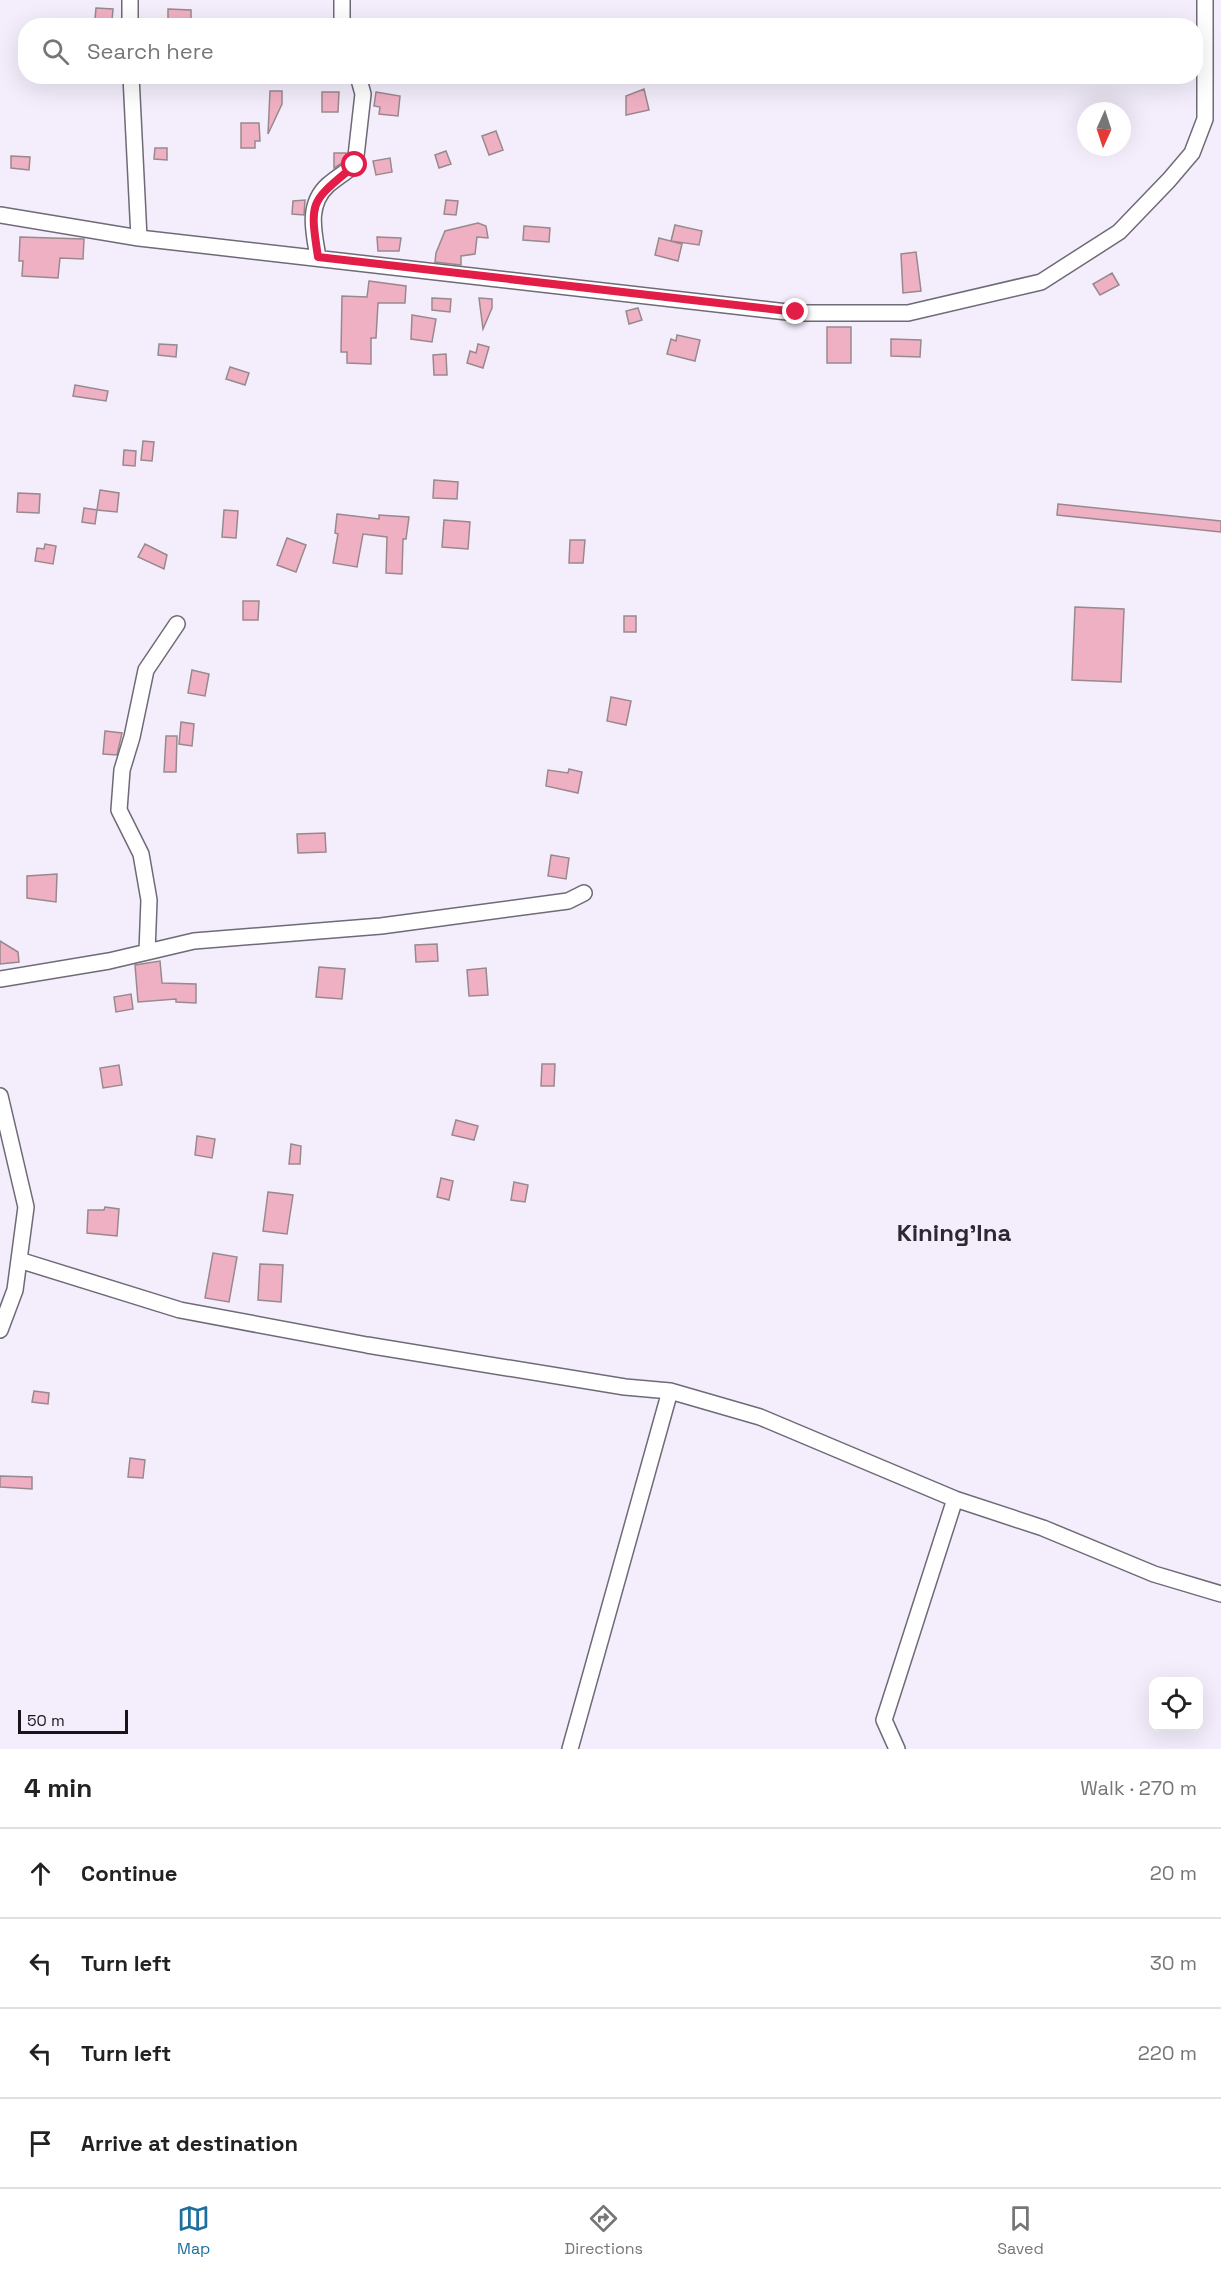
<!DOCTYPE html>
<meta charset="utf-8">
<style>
body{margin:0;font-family:"Space Grotesk",sans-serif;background:#f6f6f6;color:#222}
.controls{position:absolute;right:18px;bottom:18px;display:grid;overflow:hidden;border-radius:12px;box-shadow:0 6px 24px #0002}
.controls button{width:54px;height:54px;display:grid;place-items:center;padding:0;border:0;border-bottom:2px solid #e0e0e0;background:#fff;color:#222;font:30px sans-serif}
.compass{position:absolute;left:1077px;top:102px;width:54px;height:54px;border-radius:50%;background:#fff;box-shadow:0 6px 24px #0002;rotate:183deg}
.scale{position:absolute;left:18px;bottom:15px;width:110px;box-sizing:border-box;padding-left:6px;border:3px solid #17151a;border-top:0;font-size:16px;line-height:21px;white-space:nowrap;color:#17151a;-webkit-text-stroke:4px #f4eefc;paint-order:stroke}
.stop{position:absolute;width:18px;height:18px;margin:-14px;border:4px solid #e11d48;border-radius:50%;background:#fff}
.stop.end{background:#e11d48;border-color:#fff;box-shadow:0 2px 6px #0008}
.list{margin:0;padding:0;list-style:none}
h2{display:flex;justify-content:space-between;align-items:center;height:78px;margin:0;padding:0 24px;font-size:26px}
h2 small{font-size:20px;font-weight:400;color:#767676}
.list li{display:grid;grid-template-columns:39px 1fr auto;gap:18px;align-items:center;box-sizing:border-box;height:90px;padding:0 24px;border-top:2px solid #e0e0e0}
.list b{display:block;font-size:22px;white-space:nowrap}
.list em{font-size:20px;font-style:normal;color:#767676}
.icon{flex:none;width:33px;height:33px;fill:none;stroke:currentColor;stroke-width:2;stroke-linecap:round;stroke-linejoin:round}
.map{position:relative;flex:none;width:1221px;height:1749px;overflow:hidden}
.search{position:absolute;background:#fff;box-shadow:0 6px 24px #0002;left:18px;right:18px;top:18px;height:66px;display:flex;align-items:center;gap:15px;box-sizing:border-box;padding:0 21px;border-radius:24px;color:#767676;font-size:22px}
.sheet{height:438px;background:#fff}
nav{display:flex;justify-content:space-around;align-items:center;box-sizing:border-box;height:84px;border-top:2px solid #e0e0e0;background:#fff;font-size:16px;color:#767676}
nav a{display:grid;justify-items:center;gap:3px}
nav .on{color:#1d6fa0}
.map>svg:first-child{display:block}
.building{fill:#f0b0c3;stroke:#98898d;stroke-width:1.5}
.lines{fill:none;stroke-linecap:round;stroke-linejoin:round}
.minor-casing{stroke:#6e6a76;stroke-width:18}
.minor{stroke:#fff;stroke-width:15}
.route{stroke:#e11d48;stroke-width:8}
.labels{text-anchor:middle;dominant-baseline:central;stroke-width:5;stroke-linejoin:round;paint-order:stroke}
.quarter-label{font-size:24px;font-weight:bold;fill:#2d2933;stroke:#f4eefc}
</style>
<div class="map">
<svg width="1221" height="1749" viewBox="0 0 1221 1749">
<rect width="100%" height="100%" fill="#f4eefc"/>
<path class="building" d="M 96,8 L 113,9 L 112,21 L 95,19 Z
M 168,9 L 191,10 L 191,26 L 168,26 Z
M 644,89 L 649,110 L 626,115 L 626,96 Z
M 270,91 L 282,91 L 282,104 L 268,134 Z
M 322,92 L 339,92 L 338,112 L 322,112 Z
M 376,92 L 400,96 L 398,116 L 379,114 L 380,107 L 374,106 Z
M 241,123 L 259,123 L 260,141 L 255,141 L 255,148 L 241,148 Z
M 496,131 L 503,150 L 489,155 L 482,136 Z
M 155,148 L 167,148 L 167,160 L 154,159 Z
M 446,151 L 451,164 L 439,168 L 435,155 Z
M 334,153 L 346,153 L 346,160 L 334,168 Z
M 11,156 L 30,157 L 29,170 L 11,168 Z
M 390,158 L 392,172 L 376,175 L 373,161 Z
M 305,200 L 304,215 L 292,214 L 293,201 Z
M 446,200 L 458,201 L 456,215 L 444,214 Z
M 478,223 L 486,226 L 488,238 L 477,237 L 475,254 L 461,256 L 461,265 L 435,262 L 436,253 L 445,231 Z
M 675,225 L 702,231 L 699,245 L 671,241 Z
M 524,226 L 550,228 L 549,242 L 523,240 Z
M 20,237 L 84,239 L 83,259 L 60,258 L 58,278 L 22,276 L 23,261 L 19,261 Z
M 377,237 L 401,238 L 399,251 L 378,251 Z
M 659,238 L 682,244 L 678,261 L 655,255 Z
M 916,252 L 921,291 L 903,293 L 901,254 Z
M 1112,273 L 1119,285 L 1100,295 L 1093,284 Z
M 369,281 L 406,286 L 405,303 L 378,303 L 376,338 L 371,338 L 371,364 L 347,363 L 347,352 L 341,352 L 342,296 L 367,297 Z
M 432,298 L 451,299 L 450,312 L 432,310 Z
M 479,298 L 492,299 L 492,308 L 483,329 Z
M 638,308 L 642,320 L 629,324 L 626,311 Z
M 412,315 L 436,319 L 432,342 L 411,339 Z
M 827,327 L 851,327 L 851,363 L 827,363 Z
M 677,335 L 700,340 L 695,361 L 667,354 L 671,339 L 676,341 Z
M 891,339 L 921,340 L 920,357 L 891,356 Z
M 159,344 L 177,345 L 176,357 L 158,355 Z
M 478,344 L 489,347 L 483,368 L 467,363 L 470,351 L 476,353 Z
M 446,354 L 447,375 L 434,375 L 433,355 Z
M 230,367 L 249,373 L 245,385 L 226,379 Z
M 75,385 L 108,391 L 106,401 L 73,396 Z
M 143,441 L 154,442 L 152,461 L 141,460 Z
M 124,450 L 136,451 L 135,466 L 123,465 Z
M 434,480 L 458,482 L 457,499 L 433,498 Z
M 100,490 L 119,493 L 117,512 L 97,510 Z
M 18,493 L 40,494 L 39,513 L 17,512 Z
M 1058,504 L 1221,521 L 1221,532 L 1057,515 Z
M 84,508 L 97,510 L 95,524 L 82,522 Z
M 224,510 L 238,511 L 236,538 L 222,537 Z
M 337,514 L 379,519 L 379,515 L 409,517 L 406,539 L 403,539 L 402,574 L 386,573 L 387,537 L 363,534 L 357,567 L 333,563 L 338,534 L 335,533 Z
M 444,520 L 470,522 L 468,549 L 442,547 Z
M 287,538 L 306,545 L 296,572 L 277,565 Z
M 570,540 L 585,540 L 583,563 L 569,563 Z
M 45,544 L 56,546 L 53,564 L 35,561 L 37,548 L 44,549 Z
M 145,544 L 167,555 L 164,569 L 138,557 Z
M 243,601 L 259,601 L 258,620 L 243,620 Z
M 1075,607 L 1124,609 L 1121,682 L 1072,680 Z
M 624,616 L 636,616 L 636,632 L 624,632 Z
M 192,670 L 209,674 L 205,696 L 188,693 Z
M 611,697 L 631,701 L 626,725 L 607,721 Z
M 181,722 L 194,724 L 192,746 L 179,744 Z
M 105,731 L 122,733 L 117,755 L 103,754 Z
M 166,736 L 177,736 L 176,772 L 164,772 Z
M 569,769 L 582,772 L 578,793 L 546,786 L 548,770 L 568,773 Z
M 325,833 L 326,852 L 298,853 L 297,834 Z
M 551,855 L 569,858 L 566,879 L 548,876 Z
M 57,874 L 56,902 L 27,898 L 27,876 Z
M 0,941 L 18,952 L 19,962 L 0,964 Z
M 437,944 L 438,961 L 416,962 L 415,945 Z
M 160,961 L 162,983 L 196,984 L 196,1003 L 176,1002 L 176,999 L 138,1002 L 135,965 Z
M 319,967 L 345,969 L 342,999 L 316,997 Z
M 486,968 L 488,995 L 469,996 L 467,970 Z
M 131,994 L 133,1009 L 116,1012 L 114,997 Z
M 542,1064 L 555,1064 L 554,1086 L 541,1086 Z
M 119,1065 L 122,1085 L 103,1088 L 100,1068 Z
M 456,1120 L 478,1126 L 474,1140 L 452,1135 Z
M 197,1136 L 215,1139 L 212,1158 L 195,1155 Z
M 291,1144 L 301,1146 L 300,1164 L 289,1164 Z
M 441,1178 L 453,1181 L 449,1200 L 437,1197 Z
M 514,1182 L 528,1185 L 525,1202 L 511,1200 Z
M 268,1192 L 293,1195 L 287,1234 L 263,1231 Z
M 105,1207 L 119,1209 L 117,1236 L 87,1233 L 88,1210 L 104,1210 Z
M 213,1253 L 237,1257 L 229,1302 L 205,1298 Z
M 260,1264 L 283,1265 L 281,1302 L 258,1300 Z
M 34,1391 L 49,1393 L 48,1404 L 32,1402 Z
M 130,1458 L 145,1460 L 143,1478 L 128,1477 Z
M 0,1476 L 32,1477 L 32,1489 L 0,1487 Z"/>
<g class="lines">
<defs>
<path id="minor" d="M 130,0 L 130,26
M 342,26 L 342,0
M 131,76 L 139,238
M 0,215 L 139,238 L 796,313 L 908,313 L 1041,282 L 1119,232 L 1169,180 L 1192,153 L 1205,119 L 1205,0
M 318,257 C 314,233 306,205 328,185 C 336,178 346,172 355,165 L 363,94 L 358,76
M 147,952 L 149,900 L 141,854 L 119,810 L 122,770 L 132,737 L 146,670 L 177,624
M 0,979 L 109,961 L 194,941 L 381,926 L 568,901 L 584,893
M 0,1096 L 26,1207 L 15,1290 L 0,1330
M 19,1260 L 180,1310 L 367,1345 L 625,1387 L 670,1391 L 760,1417 L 955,1499 L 1043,1528 L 1154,1574 L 1221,1594
M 570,1749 L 670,1391
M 897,1749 L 884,1720 L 955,1499"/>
</defs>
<use href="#minor" class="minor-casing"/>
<use href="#minor" class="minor"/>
</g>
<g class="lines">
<path class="route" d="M 355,165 C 311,202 309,199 318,257 L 796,312"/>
</g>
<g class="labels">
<g class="quarter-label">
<text x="954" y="1232">Kining'Ina</text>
</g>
</g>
</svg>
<div class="controls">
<button><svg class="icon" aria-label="locate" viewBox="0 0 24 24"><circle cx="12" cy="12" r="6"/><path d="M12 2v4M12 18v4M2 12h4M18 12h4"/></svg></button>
</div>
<svg class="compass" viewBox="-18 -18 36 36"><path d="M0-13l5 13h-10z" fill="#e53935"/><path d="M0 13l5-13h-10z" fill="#767676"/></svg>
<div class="scale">50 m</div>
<div class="stop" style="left:355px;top:165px"></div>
<div class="stop end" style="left:796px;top:312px"></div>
<div class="search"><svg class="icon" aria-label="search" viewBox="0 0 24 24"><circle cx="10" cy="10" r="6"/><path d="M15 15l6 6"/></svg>Search here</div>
</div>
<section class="sheet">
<h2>4 min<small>Walk · 270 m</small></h2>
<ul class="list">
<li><svg class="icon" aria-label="ahead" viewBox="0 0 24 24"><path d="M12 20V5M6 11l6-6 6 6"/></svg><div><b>Continue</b></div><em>20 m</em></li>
<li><svg class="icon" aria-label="left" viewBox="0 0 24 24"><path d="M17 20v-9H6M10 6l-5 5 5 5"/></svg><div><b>Turn left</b></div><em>30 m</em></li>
<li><svg class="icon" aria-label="left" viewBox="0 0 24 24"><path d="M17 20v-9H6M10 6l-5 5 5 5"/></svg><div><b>Turn left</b></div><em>220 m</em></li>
<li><svg class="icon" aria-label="arrive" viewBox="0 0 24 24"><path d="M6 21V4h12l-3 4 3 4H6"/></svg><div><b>Arrive at destination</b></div></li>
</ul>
</section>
<nav>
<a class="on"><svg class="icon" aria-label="map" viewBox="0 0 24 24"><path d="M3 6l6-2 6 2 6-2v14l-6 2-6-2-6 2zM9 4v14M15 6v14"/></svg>Map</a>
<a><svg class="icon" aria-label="directions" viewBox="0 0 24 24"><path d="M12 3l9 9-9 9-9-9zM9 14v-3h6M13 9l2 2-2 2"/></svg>Directions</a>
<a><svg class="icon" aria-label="saved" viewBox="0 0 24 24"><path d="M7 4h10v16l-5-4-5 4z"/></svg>Saved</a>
</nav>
